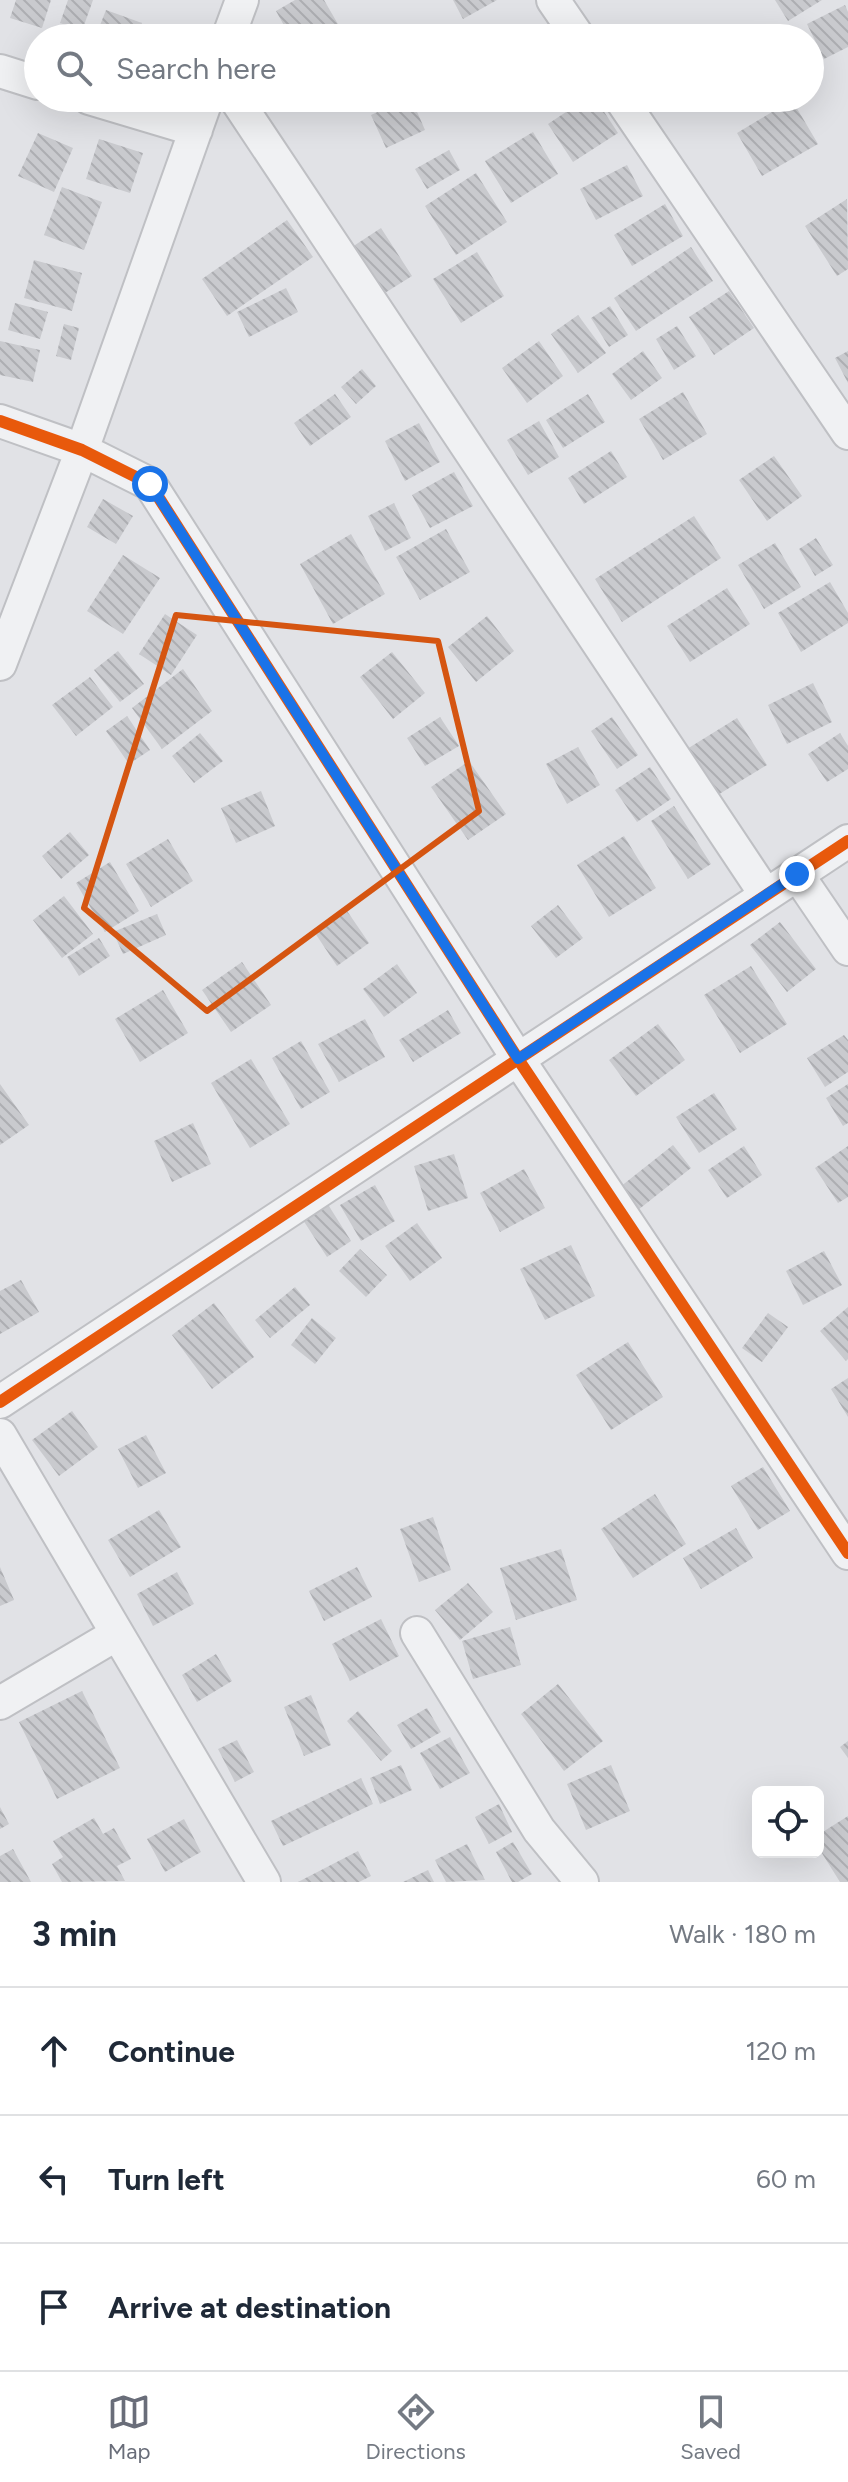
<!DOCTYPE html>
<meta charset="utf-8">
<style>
body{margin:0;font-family:Figtree,sans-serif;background:#f6f6f7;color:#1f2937}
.controls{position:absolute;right:24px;bottom:24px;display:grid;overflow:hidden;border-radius:12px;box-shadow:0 8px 32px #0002}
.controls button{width:72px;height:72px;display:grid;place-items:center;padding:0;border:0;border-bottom:2px solid #e0e1e3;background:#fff;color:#1f2937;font:40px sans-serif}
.stop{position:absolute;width:24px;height:24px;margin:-18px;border:6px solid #1a73e8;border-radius:50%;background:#fff}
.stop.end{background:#1a73e8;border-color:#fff;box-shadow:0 2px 8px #0008}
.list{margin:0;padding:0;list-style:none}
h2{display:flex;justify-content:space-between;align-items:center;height:104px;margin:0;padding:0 32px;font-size:34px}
h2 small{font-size:26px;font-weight:400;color:#747a83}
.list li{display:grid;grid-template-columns:52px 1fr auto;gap:24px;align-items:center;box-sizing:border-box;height:128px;padding:0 32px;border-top:2px solid #e0e1e3}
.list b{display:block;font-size:30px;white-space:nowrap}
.list em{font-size:26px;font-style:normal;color:#747a83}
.icon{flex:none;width:44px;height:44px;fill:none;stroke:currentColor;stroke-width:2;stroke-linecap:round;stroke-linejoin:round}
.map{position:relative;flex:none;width:848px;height:1882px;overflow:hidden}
.search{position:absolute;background:#fff;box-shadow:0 8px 32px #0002;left:24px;right:24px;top:24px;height:88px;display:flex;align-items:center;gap:20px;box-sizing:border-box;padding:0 28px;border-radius:44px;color:#747a83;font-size:30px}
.sheet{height:488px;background:#fff}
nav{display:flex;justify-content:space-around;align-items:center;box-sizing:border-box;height:112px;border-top:2px solid #e0e1e3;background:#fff;font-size:22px;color:#747a83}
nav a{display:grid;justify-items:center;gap:4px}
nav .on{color:#696d79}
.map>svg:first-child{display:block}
.building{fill:url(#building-back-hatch)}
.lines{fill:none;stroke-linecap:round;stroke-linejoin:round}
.minor-casing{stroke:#bfc0c4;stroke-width:36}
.minor{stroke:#f0f1f3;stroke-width:32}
.cycleway-casing{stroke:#eef0f6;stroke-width:17}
.cycleway{stroke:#e8590c;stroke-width:12}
.route{stroke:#1a73e8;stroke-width:10}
.marked{fill:none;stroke:#d55511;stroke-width:6;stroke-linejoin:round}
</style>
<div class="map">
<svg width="848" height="1882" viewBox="0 0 848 1882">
<defs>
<pattern id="building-back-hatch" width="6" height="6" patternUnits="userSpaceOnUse" patternTransform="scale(2)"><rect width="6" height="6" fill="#c9cace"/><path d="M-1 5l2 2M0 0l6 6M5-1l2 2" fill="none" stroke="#adaeb2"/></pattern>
</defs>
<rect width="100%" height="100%" fill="#e1e2e6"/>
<path class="building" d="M 16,0 L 51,0 L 42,28 L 10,18 Z
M 68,0 L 93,0 L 82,31 L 60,23 Z
M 295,0 L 324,0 L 346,38 L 291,38 L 276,11 Z
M 453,0 L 497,0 L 463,19 Z
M 775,0 L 822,0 L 788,21 Z
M 845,5 L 848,12 L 848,47 L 824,59 L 807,24 Z
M 106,10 L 142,23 L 136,38 L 95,38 Z
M 408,98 L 411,98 L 425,130 L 386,148 L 371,115 Z
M 587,98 L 595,98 L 618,133 L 573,162 L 548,124 Z
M 754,98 L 778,98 L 763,110 Z
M 792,100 L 818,144 L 762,176 L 737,133 Z
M 533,132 L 558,174 L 511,203 L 485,161 Z
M 38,133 L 73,148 L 54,192 L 18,176 Z
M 99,139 L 143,153 L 130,193 L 86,179 Z
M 449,150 L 460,170 L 427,189 L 415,169 Z
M 627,165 L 643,196 L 596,220 L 580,189 Z
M 476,173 L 507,222 L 456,255 L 425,206 Z
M 62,187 L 102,202 L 84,250 L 44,235 Z
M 847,199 L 848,269 L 837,276 L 805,226 Z
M 665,204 L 683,236 L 632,266 L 614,235 Z
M 287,220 L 313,257 L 227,316 L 202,279 Z
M 381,228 L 412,276 L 380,296 L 349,249 Z
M 691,247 L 713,281 L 636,331 L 614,298 Z
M 477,252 L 504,296 L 461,323 L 433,279 Z
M 34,260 L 82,273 L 72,311 L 24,298 Z
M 286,288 L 298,312 L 249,337 L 237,312 Z
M 729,291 L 754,328 L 714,355 L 689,317 Z
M 15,303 L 48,312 L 40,339 L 8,330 Z
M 610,306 L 628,335 L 609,347 L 591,318 Z
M 578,315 L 606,353 L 578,373 L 551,334 Z
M 64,324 L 79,328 L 71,360 L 56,356 Z
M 677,326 L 696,356 L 674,370 L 656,339 Z
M 0,341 L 40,350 L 33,382 L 0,375 Z
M 539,341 L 563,376 L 527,403 L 502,368 Z
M 643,351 L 662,378 L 631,400 L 612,374 Z
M 848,351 L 848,383 L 835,358 Z
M 362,369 L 376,386 L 356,404 L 341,387 Z
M 683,392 L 707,434 L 663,460 L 639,419 Z
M 335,394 L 351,417 L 310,446 L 294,423 Z
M 588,394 L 605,422 L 563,448 L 546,420 Z
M 539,421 L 559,457 L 528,475 L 507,440 Z
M 419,423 L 440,462 L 405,481 L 385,441 Z
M 611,451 L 627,477 L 584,504 L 568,478 Z
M 774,456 L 802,496 L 767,521 L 739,480 Z
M 454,472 L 473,506 L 430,528 L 412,495 Z
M 103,499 L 133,516 L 116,544 L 87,527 Z
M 394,503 L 411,538 L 385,551 L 368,516 Z
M 694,516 L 721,558 L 622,622 L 595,579 Z
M 446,529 L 470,572 L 420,600 L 396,557 Z
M 351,534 L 385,594 L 333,624 L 300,564 Z
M 816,538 L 833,565 L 815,576 L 799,549 Z
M 775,543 L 801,587 L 764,609 L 738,565 Z
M 123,555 L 160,578 L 123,634 L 87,611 Z
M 830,582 L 848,613 L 848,623 L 801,652 L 778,613 Z
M 727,588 L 750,624 L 690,662 L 667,626 Z
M 165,614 L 197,635 L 171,675 L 139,654 Z
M 487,616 L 514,651 L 476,682 L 448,647 Z
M 118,651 L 144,684 L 120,702 L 94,670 Z
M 392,652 L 425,693 L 393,719 L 360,677 Z
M 183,669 L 212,711 L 162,749 L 132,708 Z
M 90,677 L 113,707 L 76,736 L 52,705 Z
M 813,683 L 832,722 L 787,744 L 768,705 Z
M 127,716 L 150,750 L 129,764 L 106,731 Z
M 440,717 L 459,746 L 425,766 L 407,738 Z
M 612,717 L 638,755 L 617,769 L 591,731 Z
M 737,718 L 767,765 L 716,796 L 687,749 Z
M 200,733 L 223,761 L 194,783 L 172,756 Z
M 840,733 L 848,746 L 848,769 L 827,782 L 808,754 Z
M 578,747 L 600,785 L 567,804 L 546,764 Z
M 469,761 L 506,814 L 468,840 L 431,787 Z
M 650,767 L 671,799 L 637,822 L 615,790 Z
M 261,791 L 275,826 L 236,843 L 221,808 Z
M 674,806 L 711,864 L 688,879 L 651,821 Z
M 70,832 L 89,855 L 61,879 L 42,856 Z
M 624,836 L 656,888 L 609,917 L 577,865 Z
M 168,839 L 193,881 L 151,907 L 126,864 Z
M 110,862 L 139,911 L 105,932 L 76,883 Z
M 64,896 L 93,934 L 62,958 L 33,920 Z
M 558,905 L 583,938 L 556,958 L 531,926 Z
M 345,908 L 369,943 L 337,966 L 313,930 Z
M 157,914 L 166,935 L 123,954 L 113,932 Z
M 780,922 L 816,969 L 787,992 L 750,945 Z
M 99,938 L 110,956 L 79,976 L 67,957 Z
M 242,962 L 271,1005 L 231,1032 L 202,990 Z
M 397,964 L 417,993 L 384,1017 L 363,989 Z
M 751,966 L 787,1024 L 740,1053 L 704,995 Z
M 163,990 L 188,1033 L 140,1062 L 115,1019 Z
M 448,1010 L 461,1033 L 413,1062 L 399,1040 Z
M 365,1019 L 385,1057 L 339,1082 L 318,1044 Z
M 658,1024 L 685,1060 L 636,1096 L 609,1060 Z
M 844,1035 L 848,1040 L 848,1072 L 825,1087 L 807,1058 Z
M 301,1041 L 330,1092 L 301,1109 L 272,1058 Z
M 251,1059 L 290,1124 L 250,1148 L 211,1083 Z
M 0,1084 L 29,1125 L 0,1145 Z
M 848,1084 L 848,1123 L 843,1126 L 826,1098 Z
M 714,1093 L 737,1129 L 699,1153 L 676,1117 Z
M 193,1123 L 211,1164 L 172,1182 L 154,1141 Z
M 673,1145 L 691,1168 L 638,1210 L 620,1187 Z
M 744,1146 L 762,1175 L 727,1198 L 708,1170 Z
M 848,1146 L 848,1197 L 838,1203 L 815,1168 Z
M 454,1154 L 468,1198 L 428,1211 L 414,1166 Z
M 524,1169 L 545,1208 L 500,1232 L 480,1193 Z
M 375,1185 L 395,1221 L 361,1241 L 340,1205 Z
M 327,1203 L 351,1241 L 327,1257 L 303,1220 Z
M 417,1223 L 442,1258 L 410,1281 L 385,1246 Z
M 571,1245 L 595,1296 L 545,1320 L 520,1269 Z
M 360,1249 L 387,1275 L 366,1297 L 339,1271 Z
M 824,1251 L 842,1285 L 803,1305 L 786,1271 Z
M 21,1280 L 39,1312 L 0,1334 L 0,1291 Z
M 295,1287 L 310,1305 L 270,1338 L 255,1320 Z
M 214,1303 L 254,1357 L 212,1389 L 172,1335 Z
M 848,1307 L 848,1359 L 846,1361 L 820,1331 Z
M 768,1313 L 788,1327 L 762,1362 L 742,1348 Z
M 312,1318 L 336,1338 L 315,1364 L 291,1345 Z
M 628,1342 L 663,1397 L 611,1430 L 576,1375 Z
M 848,1378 L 848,1417 L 831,1389 Z
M 72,1411 L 98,1447 L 59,1476 L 32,1440 Z
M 146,1435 L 166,1473 L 138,1488 L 118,1449 Z
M 763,1467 L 790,1511 L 758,1530 L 731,1486 Z
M 655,1494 L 686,1544 L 633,1578 L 601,1529 Z
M 159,1510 L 181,1547 L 130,1577 L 108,1540 Z
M 433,1517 L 451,1570 L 419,1582 L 400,1529 Z
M 736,1528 L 753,1558 L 701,1589 L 683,1558 Z
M 561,1549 L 577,1600 L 516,1620 L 500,1568 Z
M 0,1567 L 14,1600 L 0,1606 Z
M 357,1567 L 372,1597 L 324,1621 L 309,1591 Z
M 177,1572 L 194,1604 L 153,1626 L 137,1594 Z
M 468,1583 L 493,1612 L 460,1640 L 435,1610 Z
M 381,1619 L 399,1656 L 350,1681 L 332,1644 Z
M 510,1627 L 521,1665 L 473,1679 L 462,1641 Z
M 216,1654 L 232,1681 L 197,1702 L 182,1675 Z
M 558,1684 L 603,1741 L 564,1771 L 521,1714 Z
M 82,1691 L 120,1768 L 57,1799 L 19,1722 Z
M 311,1695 L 331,1745 L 304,1756 L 284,1707 Z
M 427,1708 L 441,1732 L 411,1749 L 397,1725 Z
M 358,1711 L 392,1751 L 381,1761 L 347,1721 Z
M 450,1737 L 470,1773 L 440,1789 L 420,1753 Z
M 237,1740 L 254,1772 L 235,1782 L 218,1749 Z
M 848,1741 L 848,1758 L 840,1747 Z
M 401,1765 L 412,1790 L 380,1804 L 370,1778 Z
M 611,1765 L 630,1811 L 586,1830 L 567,1784 Z
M 361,1778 L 373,1804 L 283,1846 L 271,1821 Z
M 499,1804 L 512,1832 L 489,1844 L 475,1817 Z
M 0,1807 L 9,1824 L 0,1829 Z
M 848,1816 L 848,1882 L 840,1882 L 818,1847 L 818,1835 Z
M 94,1818 L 103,1834 L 114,1828 L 131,1859 L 117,1866 L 125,1881 L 62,1882 L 52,1864 L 63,1857 L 53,1841 Z
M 184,1819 L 201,1852 L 165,1872 L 147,1839 Z
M 513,1842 L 532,1874 L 518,1882 L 512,1882 L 496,1852 Z
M 467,1844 L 485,1880 L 446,1882 L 435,1860 Z
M 13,1849 L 31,1882 L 0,1882 L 0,1856 Z
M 358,1851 L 371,1876 L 359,1882 L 298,1882 Z
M 428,1870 L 434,1882 L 403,1882 Z"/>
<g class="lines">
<defs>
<path id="minor" d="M 553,0 L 579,38
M 228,38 L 242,0
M 0,71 L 38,83
M 89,98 L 196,130
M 235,98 L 766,895
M 620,98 L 848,433
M 0,421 L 82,450 L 150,484 L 518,1059 L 848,1553
M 0,664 L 82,450 L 207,98
M 797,874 L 848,949
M 0,1402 L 848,841
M 0,1435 L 264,1882
M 417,1633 L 539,1830 L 582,1882
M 0,1703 L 117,1634"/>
</defs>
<use href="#minor" class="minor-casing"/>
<use href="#minor" class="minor"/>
<defs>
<path id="cycleway" d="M 0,421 L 82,450 L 150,484 L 518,1059 L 848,1553
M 0,1402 L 848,841"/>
</defs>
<use href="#cycleway" class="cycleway-casing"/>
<use href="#cycleway" class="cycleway"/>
</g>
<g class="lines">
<path class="route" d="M 150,484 L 518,1059 L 797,874"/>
</g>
<path class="marked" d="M 176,615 L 438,641 L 479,811 L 207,1011 L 84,908 Z"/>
</svg>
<div class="controls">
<button><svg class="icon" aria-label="locate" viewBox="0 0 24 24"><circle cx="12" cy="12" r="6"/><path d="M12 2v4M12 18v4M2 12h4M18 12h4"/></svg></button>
</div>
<div class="stop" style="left:150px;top:484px"></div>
<div class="stop end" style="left:797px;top:874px"></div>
<div class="search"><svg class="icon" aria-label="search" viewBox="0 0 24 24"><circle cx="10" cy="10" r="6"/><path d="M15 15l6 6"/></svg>Search here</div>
</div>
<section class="sheet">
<h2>3 min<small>Walk · 180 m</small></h2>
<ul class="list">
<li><svg class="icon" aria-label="ahead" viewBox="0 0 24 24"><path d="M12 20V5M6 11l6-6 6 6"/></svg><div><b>Continue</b></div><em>120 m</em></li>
<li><svg class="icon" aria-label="left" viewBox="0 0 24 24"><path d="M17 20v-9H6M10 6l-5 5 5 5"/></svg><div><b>Turn left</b></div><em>60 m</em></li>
<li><svg class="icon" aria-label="arrive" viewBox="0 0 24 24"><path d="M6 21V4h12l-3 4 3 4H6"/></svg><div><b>Arrive at destination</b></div></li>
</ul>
</section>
<nav>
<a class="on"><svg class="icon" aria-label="map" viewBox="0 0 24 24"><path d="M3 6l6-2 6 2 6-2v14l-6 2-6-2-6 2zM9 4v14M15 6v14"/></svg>Map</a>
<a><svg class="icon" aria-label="directions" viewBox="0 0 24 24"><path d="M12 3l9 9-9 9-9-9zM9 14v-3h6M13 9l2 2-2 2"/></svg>Directions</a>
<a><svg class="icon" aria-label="saved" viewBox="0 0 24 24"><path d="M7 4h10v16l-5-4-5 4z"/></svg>Saved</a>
</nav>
